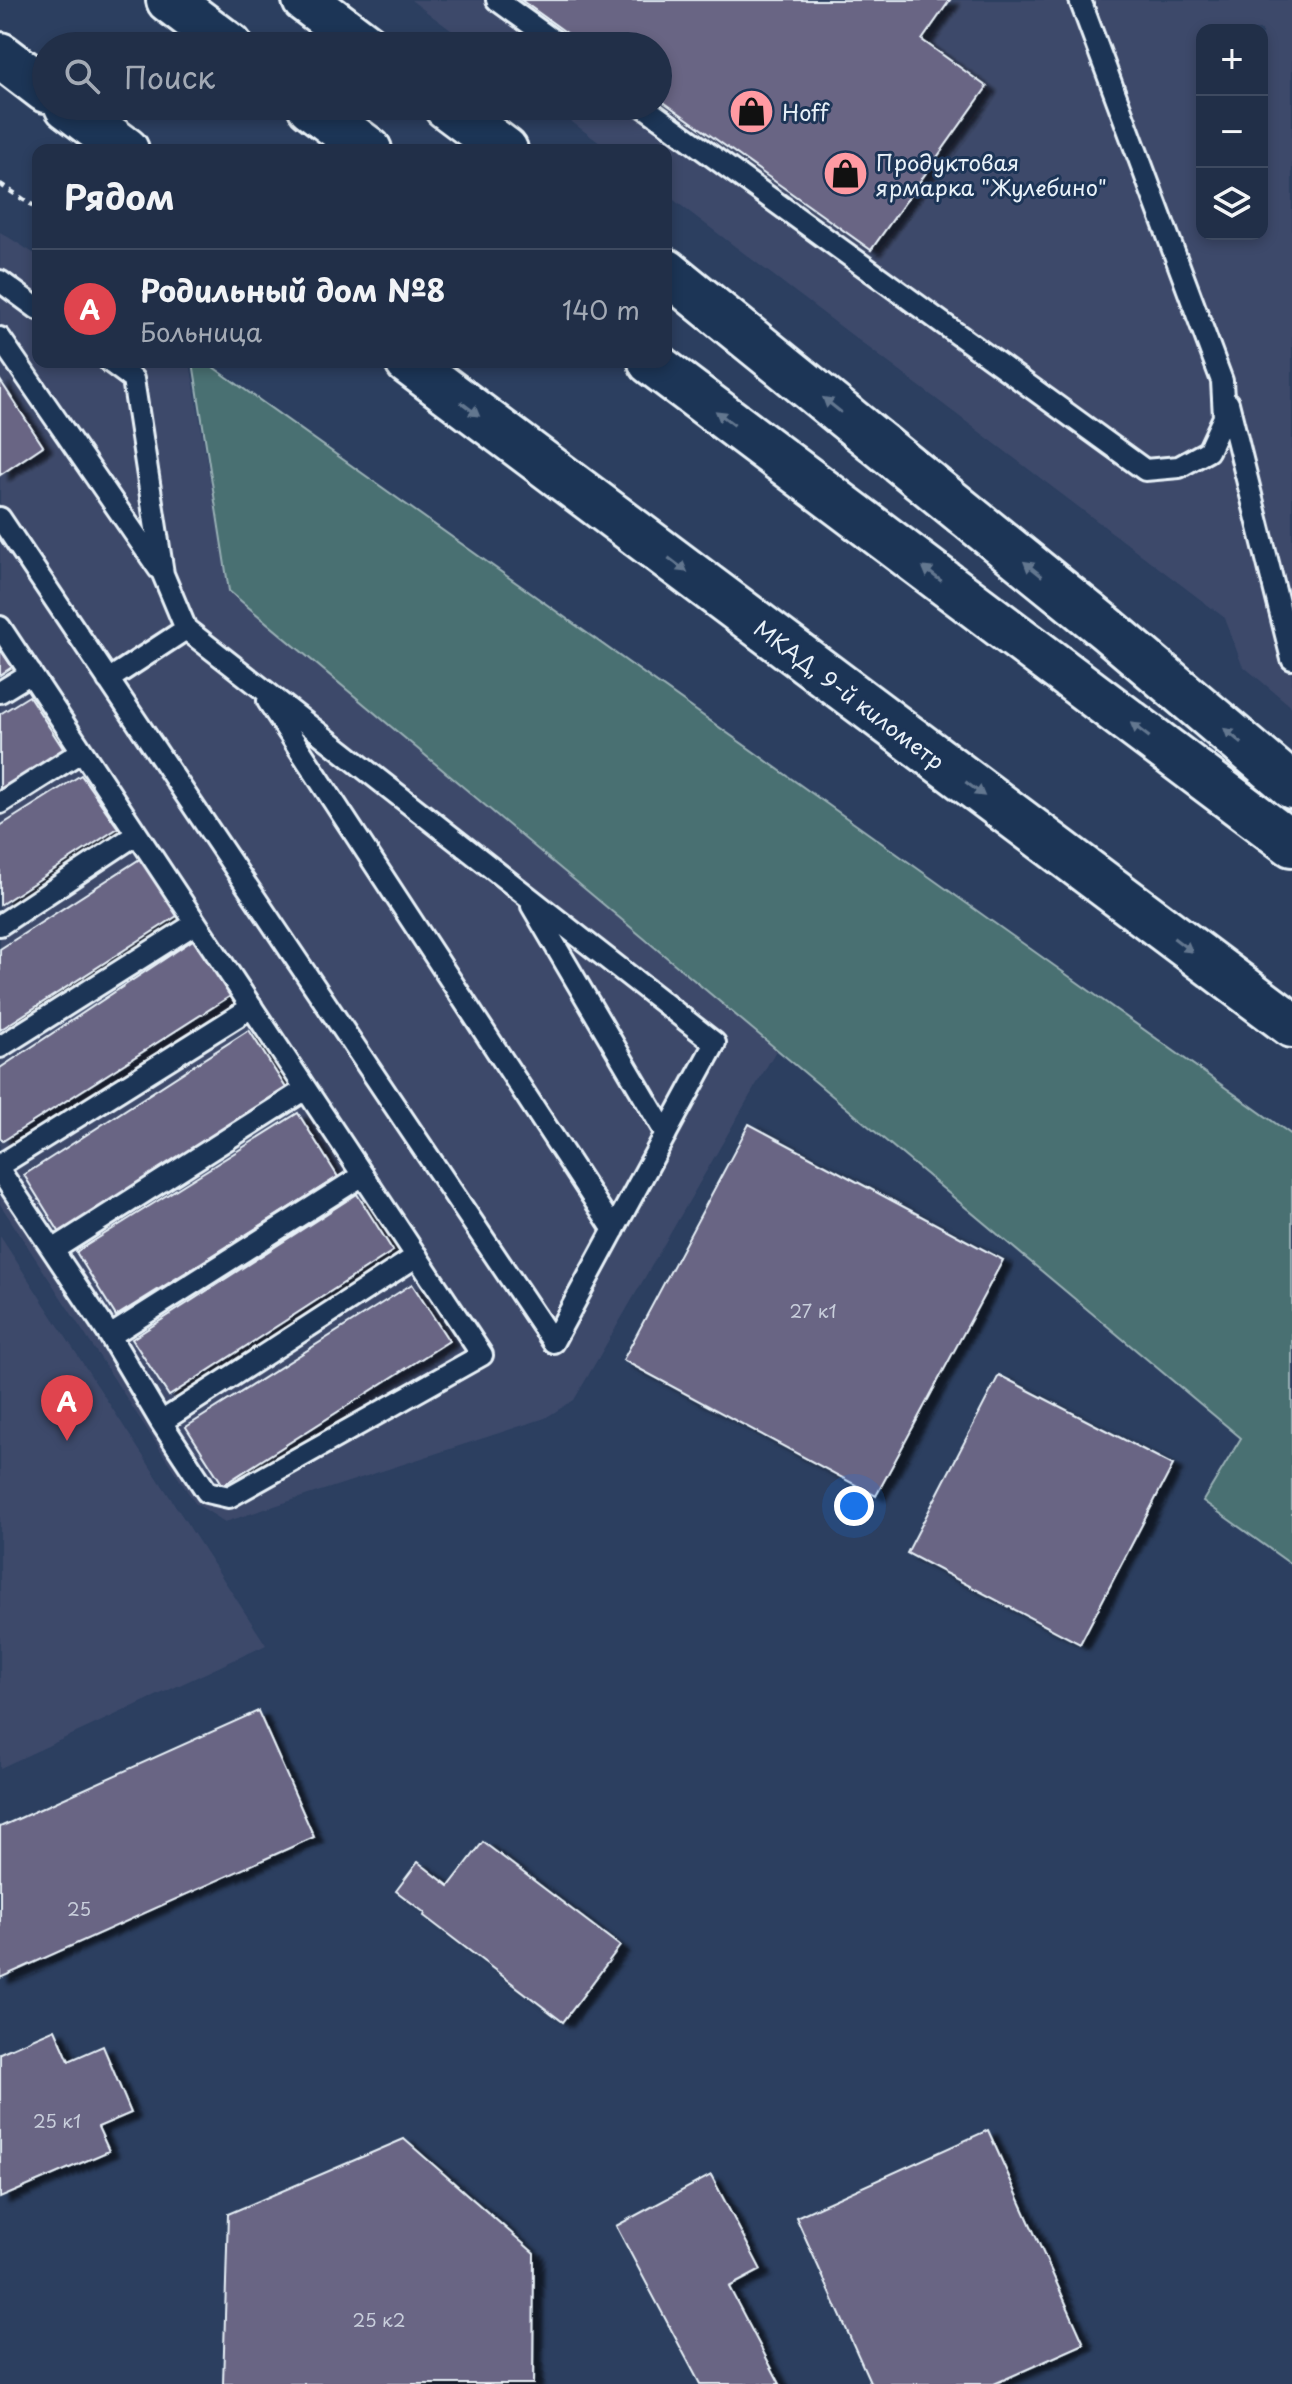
<!DOCTYPE html>
<html lang="ru">
<meta charset="utf-8">
<style>
body{margin:0;font-family:"Playpen Sans",sans-serif;background:#29374f;color:#f1f3f6}
.controls{position:absolute;right:24px;top:24px;display:grid;overflow:hidden;border-radius:16px;box-shadow:0 4px 12px #0003}
.controls button{width:72px;height:72px;display:grid;place-items:center;padding:0;border:0;border-bottom:2px solid #3e4a60;background:#212f48;color:#f1f3f6;font:40px sans-serif}
.you{position:absolute;left:854px;top:1506px;width:28px;height:28px;margin:-20px;border:6px solid #fff;border-radius:50%;background:#1a73e8;box-shadow:0 0 0 12px #1a73e833}
.badge{display:grid;place-items:center;width:52px;height:52px;border-radius:50%;background:#ff9aa2;color:#fff;font-size:26px;font-weight:700}
.pin{position:absolute;translate:-50% -66px;filter:drop-shadow(0 2px 4px #0008)}
.pin::after{content:'';position:absolute;top:42px;width:28px;height:24px;background:inherit;clip-path:polygon(0 0,100% 0,50% 100%)}
.list{margin:0;padding:0;list-style:none}
h2{display:flex;justify-content:space-between;align-items:center;height:104px;margin:0;padding:0 32px;font-size:34px}
h2 small{font-size:26px;font-weight:400;color:#a2a9b4}
.list li{display:grid;grid-template-columns:52px 1fr auto;gap:24px;align-items:center;box-sizing:border-box;height:120px;padding:0 32px;border-top:2px solid #3e4a60}
.list b{display:block;font-size:30px;white-space:nowrap}
.list p{margin:0;font-size:26px;white-space:nowrap;color:#a2a9b4}
.list em{font-size:26px;font-style:normal;color:#a2a9b4}
.icon{flex:none;width:44px;height:44px;fill:none;stroke:currentColor;stroke-width:2;stroke-linecap:round;stroke-linejoin:round}
.map{position:relative;flex:none;width:1292px;height:2384px;overflow:hidden}
.search{position:absolute;background:#212f48;box-shadow:0 4px 12px #0003;left:32px;top:32px;width:640px;height:88px;display:flex;align-items:center;gap:20px;box-sizing:border-box;padding:0 28px;border-radius:44px;color:#a2a9b4;font-size:30px}
.panel{position:absolute;background:#212f48;box-shadow:0 4px 12px #0003;left:32px;top:144px;width:640px;height:224px;border-radius:16px}
.map>svg:first-child{display:block}
.built{fill:#3e4a6b;fill-rule:evenodd}
.green{fill:#4a6f72;stroke:#99b0b5;stroke-width:2}
.building{fill:#696584;stroke:#e8f1f8;stroke-width:2;filter:url(#shadow)}
.lines{fill:none;stroke-linecap:round;stroke-linejoin:round}
.service-casing{stroke:#e8f1f8;stroke-width:26}
.primary-casing{stroke:#e8f1f8;stroke-width:50}
.trunk-casing{stroke:#e8f1f8;stroke-width:50}
.path{stroke:#e8f1f8;stroke-width:5;stroke-dasharray:6 6;stroke-linecap:butt}
.service{stroke:#1d3557;stroke-width:20}
.primary{stroke:#1d3557;stroke-width:44}
.trunk{stroke:#1d3557;stroke-width:44}
.oneway{fill:#64778f}
.labels{text-anchor:middle;dominant-baseline:central;stroke-width:6;stroke-linejoin:round;paint-order:stroke}
.number-label{font-size:18px;fill:#c8cedb}
.poi-label{font-size:22px;fill:#e8f1f8;stroke:#1d3557;text-anchor:start}
.street-label{font-size:22px;fill:#e8f1f8;stroke:#1d3557}
</style>
<div class="map">
<svg width="1292" height="2384" viewBox="0 0 1292 2384">
<defs>
<filter id="shadow"><feDropShadow dx="9" dy="5" stdDeviation="2" flood-color="#0009"/></filter>
</defs>
<rect width="100%" height="100%" fill="#2c3f60"/>
<filter id="ink" filterUnits="userSpaceOnUse"><feTurbulence type="fractalNoise" baseFrequency=".0125" numOctaves="2"/><feDisplacementMap in="SourceGraphic" scale="16" xChannelSelector="R" yChannelSelector="G"/><feConvolveMatrix kernelMatrix="1 2 1 2 8 2 1 2 1" color-interpolation-filters="sRGB"/></filter>
<g filter="url(#ink)">
<path class="built" d="M 411,0 L 1292,0 L 1292,707 L 1242,665 L 1225,618 L 666,194 L 666,150 L 609,150 L 551,106 L 658,106 L 658,46 L 472,46 ZM 1202,30 L 1262,30 L 1262,234 L 1202,234 Z
M 0,232 L 38,256 L 38,362 L 190,362 L 229,592 L 782,1040 L 574,1400 L 545,1418 L 225,1522 L 195,1503 L 0,1204 Z
M 0,1236 L 266,1645 L 0,1768 Z"/>
<path class="green" d="M 193,362 L 206,362 L 1292,1135 L 1292,1565 L 1203,1501 L 1241,1438 L 229,591 Z"/>
<path class="building" d="M 521,0 L 950,0 L 922,40 L 987,87 L 871,250 L 658,98 L 658,46 L 585,46 Z
M 0,380 L 43,446 L 0,475 Z
M 0,649 L 12,667 L 0,675 Z
M 29,696 L 64,750 L 0,789 L 0,714 Z
M 81,775 L 118,828 L 0,905 L 0,826 Z
M 143,857 L 180,914 L 0,1030 L 0,949 Z
M 196,938 L 232,995 L 3,1141 L 0,1137 L 0,1068 Z
M 249,1030 L 286,1088 L 60,1233 L 24,1175 Z
M 298,1113 L 338,1177 L 116,1316 L 76,1252 Z
M 749,1124 L 1003,1260 L 876,1496 L 623,1360 Z
M 357,1194 L 393,1251 L 169,1396 L 132,1339 Z
M 412,1284 L 449,1341 L 223,1485 L 186,1427 Z
M 999,1375 L 1173,1465 L 1080,1644 L 907,1553 Z
M 258,1711 L 314,1837 L 0,1978 L 0,1827 Z
M 483,1842 L 620,1946 L 563,2022 L 424,1916 L 425,1913 L 396,1891 L 418,1862 L 449,1886 Z
M 55,2029 L 69,2061 L 103,2046 L 131,2113 L 98,2127 L 109,2151 L 0,2198 L 0,2053 Z
M 988,2130 L 1084,2344 L 994,2384 L 871,2384 L 796,2217 Z
M 404,2139 L 534,2253 L 533,2384 L 223,2384 L 228,2214 Z
M 711,2175 L 761,2270 L 729,2287 L 780,2384 L 700,2384 L 616,2226 Z"/>
<g class="lines">
<defs>
<path id="service" d="M 497,0 L 561,46
M 643,106 L 1145,470 L 1179,467 L 1208,451 L 1224,417 L 1222,381 L 1080,0
M 0,281 L 38,309
M 0,338 L 159,569
M 1228,403 L 1292,659
M 0,518 L 553,1342 L 715,1043 L 186,629 L 163,574 L 133,379 L 110,362
M 0,627 L 482,1355 L 229,1497 L 207,1492 L 161,1422 L 110,1336 L 0,1171
M 108,680 L 186,629
M 0,692 L 31,673
M 268,701 L 614,1230
M 0,803 L 82,751
M 532,906 L 666,1134
M 0,925 L 137,834
M 0,1047 L 196,923
M 0,1165 L 252,1007
M 53,1250 L 306,1089
M 110,1336 L 363,1175
M 161,1422 L 417,1256"/>
<path id="primary" d="M 305,0 L 366,46
M 446,106 L 505,150
M 666,271 L 1107,629 L 1292,786"/>
<path id="trunk" d="M 169,0 L 230,46
M 0,55 L 46,90
M 67,106 L 126,150
M 310,106 L 369,150
M 408,362 L 1292,1025
M 651,362 L 1292,844"/>
</defs>
<use href="#service" class="service-casing"/>
<use href="#primary" class="primary-casing"/>
<use href="#trunk" class="trunk-casing"/>
<path class="path" d="M 0,184 L 38,209"/>
<use href="#service" class="service"/>
<use href="#primary" class="primary"/>
<use href="#trunk" class="trunk"/>
</g>
<defs><path id="oneway-solid" d="M-6-.8H1V-3.2L6.5 0L1 3.2V.8H-6Z" transform="scale(2)"/></defs>
<g class="oneway">
<use href="#oneway-solid" transform="translate(832 405) rotate(-141)"/>
<use href="#oneway-solid" transform="translate(470 409) rotate(37)"/>
<use href="#oneway-solid" transform="translate(725 418) rotate(-143)"/>
<use href="#oneway-solid" transform="translate(678 565) rotate(37)"/>
<use href="#oneway-solid" transform="translate(1033 569) rotate(-141)"/>
<use href="#oneway-solid" transform="translate(932 574) rotate(-143)"/>
<use href="#oneway-solid" transform="translate(1140 730) rotate(-143)"/>
<use href="#oneway-solid" transform="translate(1233 736) rotate(-140)"/>
<use href="#oneway-solid" transform="translate(975 789) rotate(37)"/>
<use href="#oneway-solid" transform="translate(1183 945) rotate(37)"/>
</g>
</g>
<defs>
<symbol id="shop-disc" viewBox="-11 -11 22 22"><circle r="9.5" fill="#ff9aa2" stroke="#1d3557"/><path d="M-5-2.5h2.3a2.7 3.5 0 0 1 5.4 0H5L5.5 6h-11ZM-1.5-2.5h3a1.5 2.3 0 0 0-3 0Z" fill="#111"/></symbol>
</defs>
<g fill-rule="evenodd">
<use href="#shop-disc" x="726" y="86" width="51" height="51"/>
<use href="#shop-disc" x="820" y="148" width="51" height="51"/>
</g>
<g class="labels">
<g class="number-label">
<text x="813" y="1310">27 к1</text>
<text x="79" y="1908">25</text>
<text x="57" y="2120">25 к1</text>
<text x="379" y="2319">25 к2</text>
</g>
<g class="poi-label">
<text x="782" y="111">Hoff</text>
<text x="876" y="161">Продуктовая<tspan x="876" dy="25">ярмарка "Жулебино"</tspan></text>
</g>
<g class="street-label">
<text transform="translate(850 694) rotate(37)">МКАД, 9-й километр</text>
</g>
</g>
</svg>
<div class="controls">
<button>+</button>
<button>−</button>
<button><svg class="icon" aria-label="layers" viewBox="0 0 24 24"><path d="M12 4l9 5-9 5-9-5zM3 14l9 5 9-5"/></svg></button>
</div>
<div class="you"></div>
<div class="pin badge" style="left:67px;top:1441px;background:#e0444e">A</div>
<div class="search"><svg class="icon" aria-label="search" viewBox="0 0 24 24"><circle cx="10" cy="10" r="6"/><path d="M15 15l6 6"/></svg>Поиск</div>
<section class="panel">
<h2>Рядом<small></small></h2>
<ul class="list">
<li><span class="badge" style="background:#e0444e">A</span><div><b>Родильный дом №8</b><p>Больница</p></div><em>140 m</em></li>
</ul>
</section>
</div>
